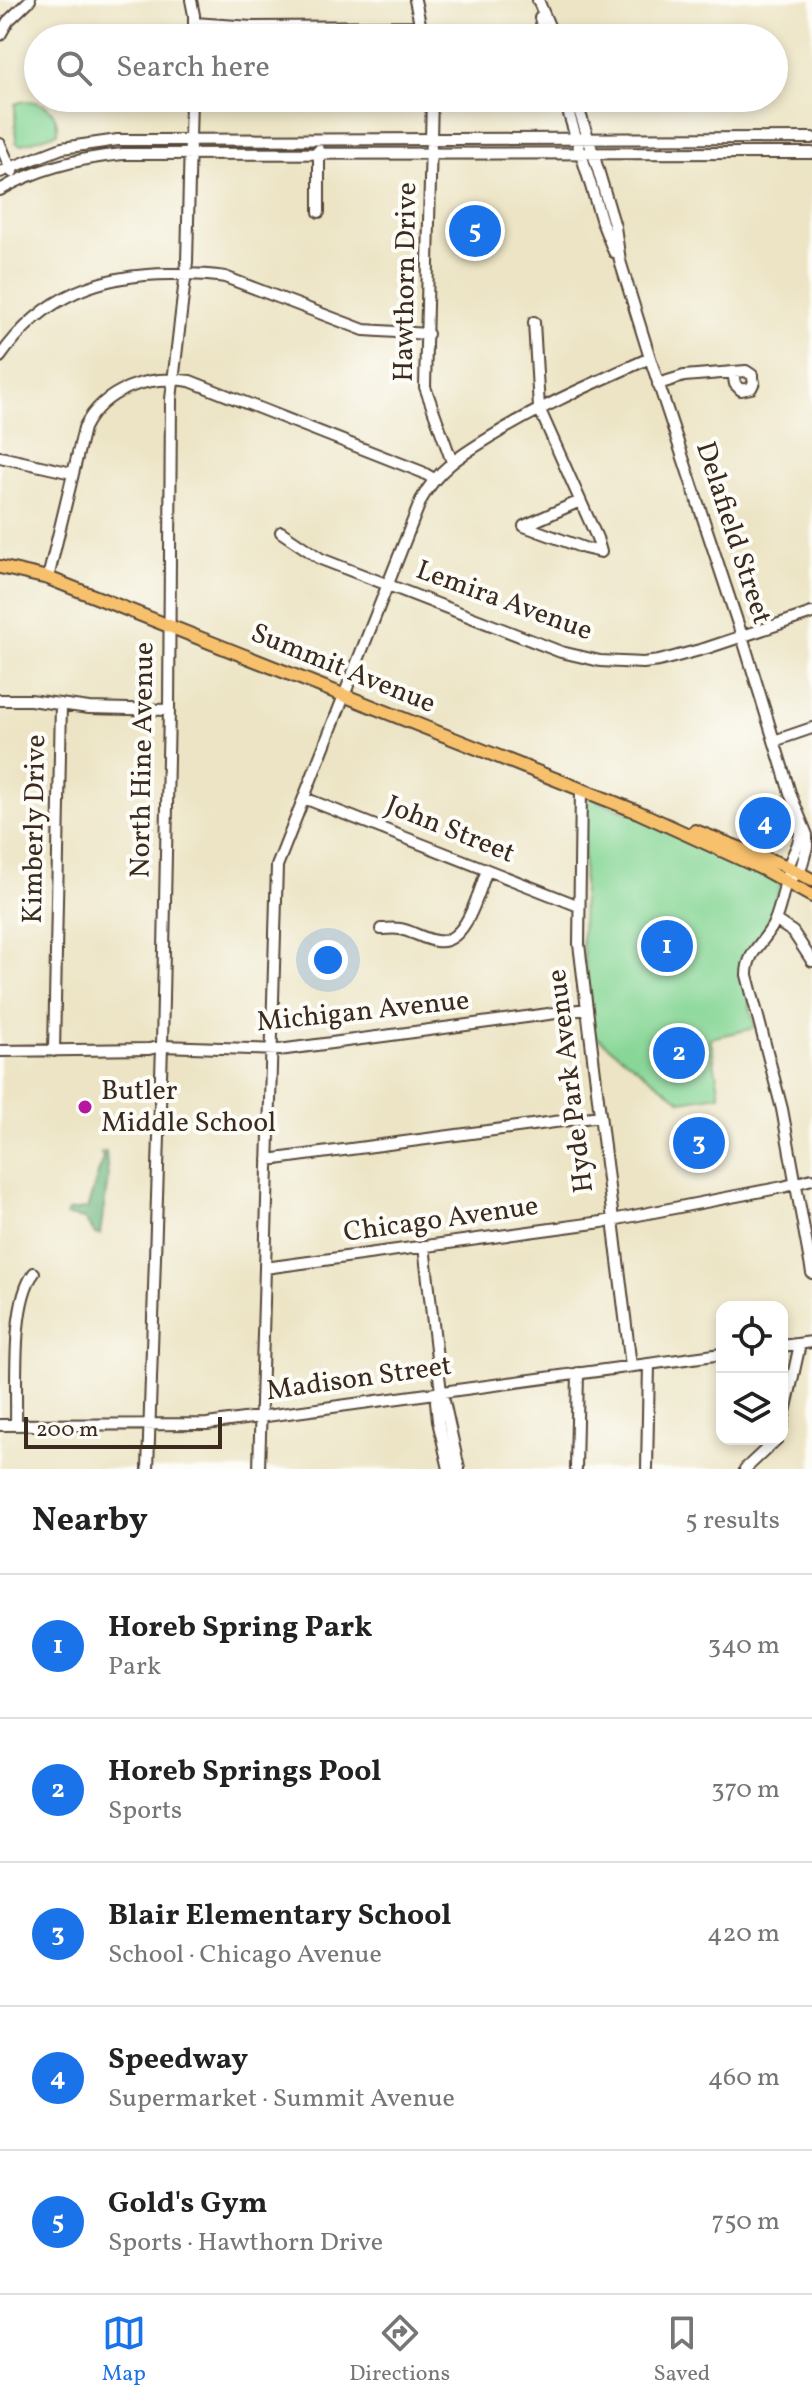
<!DOCTYPE html>
<meta charset="utf-8">
<style>
body{margin:0;font-family:Vollkorn,serif;background:#f6f6f6;color:#222}
.controls{position:absolute;right:24px;bottom:24px;display:grid;overflow:hidden;border-radius:16px;box-shadow:0 4px 12px #0003}
.controls button{width:72px;height:72px;display:grid;place-items:center;padding:0;border:0;border-bottom:2px solid #e0e0e0;background:#fff;color:#222;font:40px sans-serif}
.scale{position:absolute;left:24px;bottom:20px;width:198px;box-sizing:border-box;padding-left:8px;border:4px solid #3b2a1e;border-top:0;font-size:22px;line-height:28px;white-space:nowrap;color:#3b2a1e;-webkit-text-stroke:6px #fdfcf7;paint-order:stroke}
.you{position:absolute;left:328px;top:960px;width:28px;height:28px;margin:-20px;border:6px solid #fff;border-radius:50%;background:#1a73e8;box-shadow:0 0 0 12px #1a73e833}
.badge{display:grid;place-items:center;width:52px;height:52px;border-radius:50%;background:#1a73e8;color:#fff;font-size:26px;font-weight:700}
.pin{position:absolute;translate:-50% -50%;border:4px solid #fff;box-shadow:0 2px 8px #0006}
.list{margin:0;padding:0;list-style:none}
h2{display:flex;justify-content:space-between;align-items:center;height:104px;margin:0;padding:0 32px;font-size:34px}
h2 small{font-size:26px;font-weight:400;color:#767676}
.list li{display:grid;grid-template-columns:52px 1fr auto;gap:24px;align-items:center;box-sizing:border-box;height:144px;padding:0 32px;border-top:2px solid #e0e0e0}
.list b{display:block;font-size:30px;white-space:nowrap}
.list p{margin:0;font-size:26px;white-space:nowrap;color:#767676}
.list em{font-size:26px;font-style:normal;color:#767676}
.icon{flex:none;width:44px;height:44px;fill:none;stroke:currentColor;stroke-width:2;stroke-linecap:round;stroke-linejoin:round}
.map{position:relative;flex:none;width:812px;height:1469px;overflow:hidden}
.search{position:absolute;background:#fff;box-shadow:0 4px 12px #0003;left:24px;right:24px;top:24px;height:88px;display:flex;align-items:center;gap:20px;box-sizing:border-box;padding:0 28px;border-radius:44px;color:#767676;font-size:30px}
.sheet{height:824px;background:#fff}
nav{display:flex;justify-content:space-around;align-items:center;box-sizing:border-box;height:112px;border-top:2px solid #e0e0e0;background:#fff;font-size:22px;color:#767676}
nav a{display:grid;justify-items:center;gap:4px}
nav .on{color:#1a73e8}
.map>svg:first-child{display:block}
.green{fill:#88d797;stroke:#62805a;stroke-width:2}
.forest{fill:#6eb880;stroke:#54714f;stroke-width:2}
.water{fill:#54a5cf;stroke:#486876;stroke-width:2}
.lines{fill:none;stroke-linecap:round;stroke-linejoin:round}
.minor-casing{stroke:#564637;stroke-width:14}
.major-casing{stroke:#564637;stroke-width:16}
.minor{stroke:#fff;stroke-width:10}
.major{stroke:#f7c06c;stroke-width:12}
.poi-dot{fill:#b5179e;stroke:#fdfcf7;stroke-width:3}
.labels{text-anchor:middle;dominant-baseline:central;stroke-width:8;stroke-linejoin:round;paint-order:stroke}
.street-label{font-size:28px;fill:#3b2a1e;stroke:#fdfcf7}
.poi-label{font-size:28px;fill:#3b2a1e;stroke:#fdfcf7;text-anchor:start}
</style>
<div class="map">
<svg width="812" height="1469" viewBox="0 0 812 1469">
<rect width="100%" height="100%" fill="#fdfcf7"/>
<filter id="ink" filterUnits="userSpaceOnUse"><feTurbulence type="fractalNoise" baseFrequency=".0125" numOctaves="2"/><feDisplacementMap in="SourceGraphic" scale="16" xChannelSelector="R" yChannelSelector="G"/><feConvolveMatrix kernelMatrix="1 2 1 2 8 2 1 2 1" color-interpolation-filters="sRGB"/></filter>
<filter id="wash" filterUnits="userSpaceOnUse"><feTurbulence type="fractalNoise" baseFrequency=".006" numOctaves="4" result="noise"/><feDisplacementMap in="SourceGraphic" scale="32" xChannelSelector="R" yChannelSelector="G"/><feGaussianBlur stdDeviation="1.8" result="paint"/><feColorMatrix in="noise" values="0 0 0 0 0 0 0 0 0 0 0 0 0 0 0 0 0 1.4 0 .05"/><feComposite in="paint" operator="in"/></filter>
<g filter="url(#wash)">
<rect width="100%" height="100%" fill="#ece4c4"/>
<path class="green" d="M 24,101 C 45,101 59,111 57,133 L 20,145 L 16,142 L 15,104 Z
M 585,796 L 636,815 L 781,882 L 770,922 L 747,950 L 742,971 L 755,1028 L 710,1038 L 720,1095 L 681,1101 L 594,1035 L 582,942 Z"/>
<path class="forest" d="M 106,1152 L 108,1178 L 100,1235 L 95,1234 L 84,1219 L 66,1216 L 68,1211 L 87,1209 L 103,1158 L 101,1153 Z"/>
<path class="water" d="M 670,1032 L 681,1032 L 678,1050 L 691,1049 L 696,1071 L 687,1074 L 682,1061 L 678,1062 L 680,1072 L 674,1074 L 669,1055 L 657,1041 Z"/>
</g>
<g filter="url(#ink)">
<g class="lines">
<defs>
<path id="minor" d="M 191,0 L 194,15 L 194,38
M 415,0 L 423,38
M 538,0 L 554,38
M 540,18 L 546,38
M 194,23 L 252,27 L 420,26
M 0,35 L 8,21 L 30,0
M 432,98 L 425,387 L 452,462
M 564,98 L 602,222 L 614,252
M 575,98 L 593,153 L 615,227 L 620,261 L 650,358 L 742,636 L 791,796 L 807,835 L 807,847 L 800,872 L 786,882
M 0,144 L 12,172
M 0,172 L 62,148 L 118,140 L 812,138
M 0,190 C 38,168 79,158 123,154 L 812,153
M 319,212 L 319,150
M 0,357 C 43,295 102,273 176,274 C 192,274 208,274 225,277 L 364,330 L 428,334
M 658,384 L 684,376 L 746,371 L 752,375 L 754,382 L 751,388 L 741,390 L 735,384 L 733,372
M 0,457 L 72,473
M 524,526 L 584,548 L 601,552 L 597,538 L 539,408 L 534,322
M 524,526 L 580,501
M 281,532 L 321,559 L 561,652 L 600,661 L 643,663 L 659,661 L 707,648 L 812,613
M 48,578 L 84,428 C 104,388 149,375 190,381 L 422,472 L 434,479
M 0,700 L 30,700 L 89,708 L 169,710
M 774,741 L 812,728
M 581,789 L 579,944 L 631,1366
M 304,798 L 579,906
M 800,827 C 801,847 791,853 788,870 C 784,888 781,908 773,925 C 763,944 747,952 747,975 L 782,1109 L 812,1273
M 775,920 L 793,932 L 812,961
M 381,929 C 387,929 394,928 400,929 C 412,931 423,939 436,941 C 466,946 478,893 487,870
M 0,1051 L 149,1049 L 162,1046 L 279,1050 L 586,1009
M 54,1051 L 61,704
M 268,1160 L 600,1116
M 424,1246 L 441,1392 L 441,1396 L 436,1401 L 438,1421 L 449,1469
M 265,1268 L 602,1222 L 783,1187 L 812,1179
M 782,1346 L 812,1342
M 441,1396 L 444,1401 L 459,1469
M 0,1425 L 207,1424 L 722,1354
M 16,1425 C 17,1387 11,1302 34,1273
M 782,1426 L 800,1344
M 148,1469 L 162,1046 L 169,710 L 171,399 L 187,262 L 191,98
M 259,1469 L 277,866 L 421,500 C 437,470 461,455 489,438 C 540,406 594,383 650,358
M 576,1469 L 578,1373
M 647,1469 L 649,1364
M 745,1469 L 777,1439"/>
<path id="major" d="M 0,567 L 48,578 L 638,812 L 763,869 L 812,896
M 695,831 L 788,867 L 812,880"/>
</defs>
<use href="#minor" class="minor-casing"/>
<use href="#major" class="major-casing"/>
<use href="#minor" class="minor"/>
<use href="#major" class="major"/>
</g>
</g>
<circle class="poi-dot" cx="85" cy="1107" r="8"/>
<g class="labels">
<g class="street-label">
<text transform="translate(406 282) rotate(-89)">Hawthorn Drive</text>
<text transform="translate(733 533) rotate(72)">Delafield Street</text>
<text transform="translate(504 601) rotate(20)">Lemira Avenue</text>
<text transform="translate(343 669) rotate(22)">Summit Avenue</text>
<text transform="translate(143 760) rotate(-89)">North Hine Avenue</text>
<text transform="translate(35 829) rotate(-89)">Kimberly Drive</text>
<text transform="translate(450 830) rotate(22)">John Street</text>
<text transform="translate(363 1012) rotate(-6)">Michigan Avenue</text>
<text transform="translate(571 1081) rotate(-97)">Hyde Park Avenue</text>
<text transform="translate(441 1220) rotate(-8)">Chicago Avenue</text>
<text transform="translate(359 1379) rotate(-8)">Madison Street</text>
</g>
<g class="poi-label">
<text x="101" y="1091">Butler<tspan x="101" dy="32">Middle School</tspan></text>
</g>
</g>
</svg>
<div class="controls">
<button><svg class="icon" aria-label="locate" viewBox="0 0 24 24"><circle cx="12" cy="12" r="6"/><path d="M12 2v4M12 18v4M2 12h4M18 12h4"/></svg></button>
<button><svg class="icon" aria-label="layers" viewBox="0 0 24 24"><path d="M12 4l9 5-9 5-9-5zM3 14l9 5 9-5"/></svg></button>
</div>
<div class="scale">200 m</div>
<div class="you"></div>
<div class="pin badge" style="left:667px;top:946px">1</div>
<div class="pin badge" style="left:679px;top:1053px">2</div>
<div class="pin badge" style="left:699px;top:1143px">3</div>
<div class="pin badge" style="left:765px;top:823px">4</div>
<div class="pin badge" style="left:475px;top:231px">5</div>
<div class="search"><svg class="icon" aria-label="search" viewBox="0 0 24 24"><circle cx="10" cy="10" r="6"/><path d="M15 15l6 6"/></svg>Search here</div>
</div>
<section class="sheet">
<h2>Nearby<small>5 results</small></h2>
<ul class="list">
<li><span class="badge">1</span><div><b>Horeb Spring Park</b><p>Park</p></div><em>340 m</em></li>
<li><span class="badge">2</span><div><b>Horeb Springs Pool</b><p>Sports</p></div><em>370 m</em></li>
<li><span class="badge">3</span><div><b>Blair Elementary School</b><p>School · Chicago Avenue</p></div><em>420 m</em></li>
<li><span class="badge">4</span><div><b>Speedway</b><p>Supermarket · Summit Avenue</p></div><em>460 m</em></li>
<li><span class="badge">5</span><div><b>Gold's Gym</b><p>Sports · Hawthorn Drive</p></div><em>750 m</em></li>
</ul>
</section>
<nav>
<a class="on"><svg class="icon" aria-label="map" viewBox="0 0 24 24"><path d="M3 6l6-2 6 2 6-2v14l-6 2-6-2-6 2zM9 4v14M15 6v14"/></svg>Map</a>
<a><svg class="icon" aria-label="directions" viewBox="0 0 24 24"><path d="M12 3l9 9-9 9-9-9zM9 14v-3h6M13 9l2 2-2 2"/></svg>Directions</a>
<a><svg class="icon" aria-label="saved" viewBox="0 0 24 24"><path d="M7 4h10v16l-5-4-5 4z"/></svg>Saved</a>
</nav>
